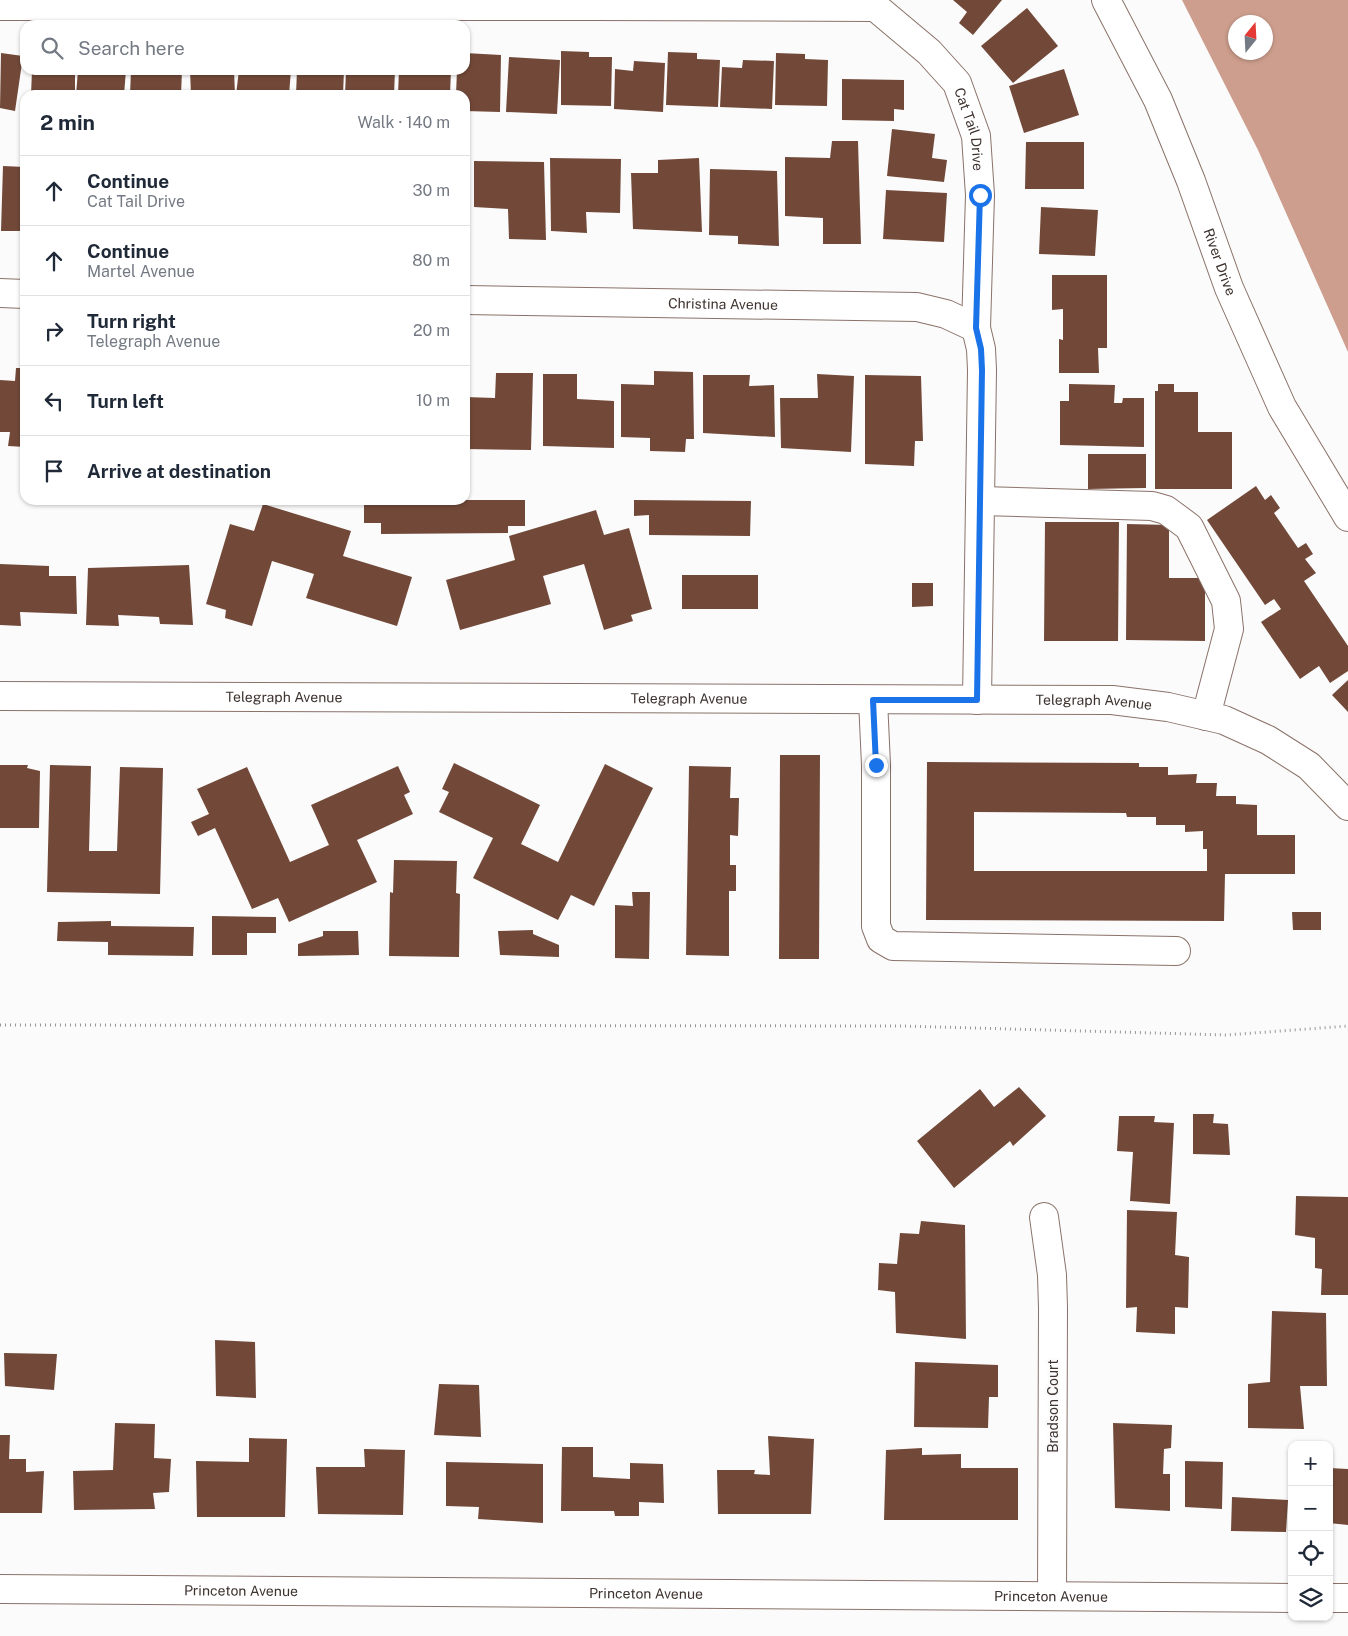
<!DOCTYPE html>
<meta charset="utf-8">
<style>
body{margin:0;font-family:"Public Sans",sans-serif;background:#f2f2f3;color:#1f2937}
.controls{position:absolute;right:15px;bottom:15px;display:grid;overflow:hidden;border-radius:10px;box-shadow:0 1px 4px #0004}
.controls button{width:45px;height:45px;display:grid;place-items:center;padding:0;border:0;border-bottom:1px solid #e0e1e3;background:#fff;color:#1f2937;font:25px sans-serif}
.compass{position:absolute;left:1228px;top:15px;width:45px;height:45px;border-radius:50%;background:#fff;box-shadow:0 1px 4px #0004;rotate:18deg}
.stop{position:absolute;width:15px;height:15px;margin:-11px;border:4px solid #1a73e8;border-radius:50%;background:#fff}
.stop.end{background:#1a73e8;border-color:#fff;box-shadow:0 1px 5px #0008}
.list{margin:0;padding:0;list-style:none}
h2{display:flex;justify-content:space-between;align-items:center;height:65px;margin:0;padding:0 20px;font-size:21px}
h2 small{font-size:16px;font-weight:400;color:#747a83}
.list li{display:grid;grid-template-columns:32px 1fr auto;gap:15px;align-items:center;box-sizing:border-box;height:70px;padding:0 20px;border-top:1px solid #e0e1e3}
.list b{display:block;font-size:19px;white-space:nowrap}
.list p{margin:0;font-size:16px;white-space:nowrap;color:#747a83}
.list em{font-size:16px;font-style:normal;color:#747a83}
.icon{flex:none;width:28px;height:28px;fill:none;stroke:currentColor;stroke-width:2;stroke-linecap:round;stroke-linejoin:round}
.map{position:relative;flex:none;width:1348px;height:1636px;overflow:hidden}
.search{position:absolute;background:#fff;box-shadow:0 1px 4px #0004;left:20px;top:20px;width:450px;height:55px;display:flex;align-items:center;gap:12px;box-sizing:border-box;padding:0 18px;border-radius:15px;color:#747a83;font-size:19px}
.panel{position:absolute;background:#fff;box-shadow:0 1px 4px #0004;left:20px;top:90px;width:450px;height:415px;border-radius:15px}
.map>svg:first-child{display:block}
.water{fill:#cd9e8d;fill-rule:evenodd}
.building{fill:#724939;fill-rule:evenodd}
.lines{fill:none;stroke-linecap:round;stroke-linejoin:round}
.minor-casing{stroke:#8a7269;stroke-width:30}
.path{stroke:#9a9593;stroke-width:3;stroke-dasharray:1 4;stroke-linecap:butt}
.minor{stroke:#fff;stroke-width:28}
.route{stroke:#1a73e8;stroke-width:6}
.labels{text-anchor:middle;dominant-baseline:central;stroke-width:5;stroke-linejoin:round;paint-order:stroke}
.street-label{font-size:14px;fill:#3e332f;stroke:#fbfbfb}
</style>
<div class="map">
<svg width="1348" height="1636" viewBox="0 0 1348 1636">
<rect width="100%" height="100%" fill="#fbfbfb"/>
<path class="water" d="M 1182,0 L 1348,0 L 1348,352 L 1258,150 ZM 1236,22 L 1266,22 L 1266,52 L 1236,52 Z"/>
<path class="building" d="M 953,0 L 1002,0 L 973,35 L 959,23 L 967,12 Z
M 1027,8 L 1058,46 L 1013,83 L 981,46 Z
M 561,51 L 589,52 L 589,57 L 612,57 L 611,106 L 561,105 Z
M 668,52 L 697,53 L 697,59 L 720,60 L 718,107 L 666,105 Z
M 1,53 L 23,56 L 15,111 L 0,108 Z
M 465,53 L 501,55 L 500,112 L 465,111 L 465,95 L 456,95 L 457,70 L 465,70 Z
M 776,53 L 805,54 L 805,59 L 828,60 L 827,106 L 775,105 Z
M 509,57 L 560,60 L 557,114 L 506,112 Z
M 743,60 L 774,61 L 772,109 L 720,107 L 722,67 L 742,68 Z
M 634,61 L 665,63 L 663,112 L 614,109 L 615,69 L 633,71 Z
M 1064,69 L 1079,115 L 1024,133 L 1009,86 Z
M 32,70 L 75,70 L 75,95 L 31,95 Z
M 78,70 L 126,70 L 124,95 L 76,95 Z
M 131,70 L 182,70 L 181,95 L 130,95 Z
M 190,70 L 234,70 L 235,95 L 191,95 Z
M 239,70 L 291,70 L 289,95 L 236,95 Z
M 297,70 L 344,70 L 343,95 L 296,95 Z
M 346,70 L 395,70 L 394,95 L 345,95 Z
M 399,70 L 451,70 L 450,95 L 398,95 Z
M 842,79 L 904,80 L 904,110 L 894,109 L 894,121 L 842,120 Z
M 892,129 L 935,134 L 932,158 L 947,160 L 944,182 L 887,176 Z
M 832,141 L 858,141 L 861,244 L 823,244 L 823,218 L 785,216 L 785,157 L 830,158 Z
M 1026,142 L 1084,142 L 1084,189 L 1025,189 Z
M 550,158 L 621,159 L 620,213 L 586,212 L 587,233 L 551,231 Z
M 699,158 L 702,232 L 633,229 L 631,173 L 658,173 L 658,160 Z
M 474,161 L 544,162 L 546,240 L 509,239 L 508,209 L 474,207 Z
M 3,166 L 25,167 L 25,231 L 1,231 Z
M 710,169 L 777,171 L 779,246 L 738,244 L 738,236 L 709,235 Z
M 886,190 L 947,193 L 944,242 L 883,239 Z
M 1041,207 L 1098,210 L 1095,256 L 1039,254 Z
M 1052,275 L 1107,275 L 1107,348 L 1098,348 L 1099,373 L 1059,373 L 1059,339 L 1063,340 L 1063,309 L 1052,310 Z
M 16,368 L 25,368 L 25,447 L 8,446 L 10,432 L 0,432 L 0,380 L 15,381 Z
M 654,371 L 693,372 L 694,439 L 686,439 L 685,452 L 650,451 L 650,438 L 621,437 L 621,384 L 654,385 Z
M 496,373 L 533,373 L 531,450 L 465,449 L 465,397 L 495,398 Z
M 543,374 L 577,374 L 577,399 L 614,401 L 614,448 L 543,446 Z
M 817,374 L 854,376 L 851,452 L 781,448 L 780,398 L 818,398 Z
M 703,375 L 750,375 L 749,386 L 774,385 L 775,437 L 703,433 Z
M 865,375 L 921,376 L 923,441 L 915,441 L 914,466 L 865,464 Z
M 1069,384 L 1115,385 L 1114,403 L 1122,403 L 1123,398 L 1144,398 L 1144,447 L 1060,445 L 1060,401 L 1069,401 Z
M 1158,384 L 1174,384 L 1174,392 L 1198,392 L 1198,432 L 1232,432 L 1232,489 L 1155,489 L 1155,391 L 1158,391 Z
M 1088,454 L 1146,454 L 1146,488 L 1088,489 Z
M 1256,486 L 1265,500 L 1271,495 L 1280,508 L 1274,513 L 1298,548 L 1306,543 L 1313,554 L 1305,559 L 1316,573 L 1304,581 L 1348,646 L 1348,671 L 1330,683 L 1319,666 L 1300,679 L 1261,622 L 1281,609 L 1274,599 L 1265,605 L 1207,520 Z
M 364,500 L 525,500 L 525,526 L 508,526 L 508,533 L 381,534 L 381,523 L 364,523 Z
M 634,500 L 751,501 L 750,536 L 649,535 L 649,515 L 634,516 Z
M 263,504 L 351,531 L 343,556 L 412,577 L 397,626 L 306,598 L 314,574 L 272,561 L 252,626 L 225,618 L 226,610 L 206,604 L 230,524 L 254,531 Z
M 596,510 L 604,535 L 629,528 L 652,609 L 631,615 L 633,621 L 604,630 L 584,564 L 543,576 L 551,604 L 460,630 L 446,580 L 515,560 L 509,536 Z
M 1045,522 L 1119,522 L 1118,641 L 1044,641 Z
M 1127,524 L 1169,525 L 1169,578 L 1205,578 L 1205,641 L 1126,640 Z
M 0,564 L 49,566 L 49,576 L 76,576 L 77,614 L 20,612 L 21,626 L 0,625 Z
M 189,565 L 193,625 L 160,624 L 159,617 L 118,615 L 119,626 L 86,625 L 88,568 Z
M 682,575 L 758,575 L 758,609 L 682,609 Z
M 912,583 L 933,583 L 933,606 L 912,607 Z
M 1348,680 L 1348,712 L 1332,695 Z
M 780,755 L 820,755 L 819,959 L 779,959 Z
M 927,762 L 1139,763 L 1139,767 L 1168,767 L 1168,775 L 1197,774 L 1196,783 L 1217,783 L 1216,796 L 1236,796 L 1236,804 L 1257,805 L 1257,835 L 1295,835 L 1295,874 L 1225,874 L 1224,921 L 926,920 ZM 974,812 L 1126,813 L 1127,817 L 1156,817 L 1156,825 L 1185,825 L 1185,832 L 1203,831 L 1203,849 L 1207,849 L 1207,871 L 974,871 Z
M 454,763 L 540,805 L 521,844 L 558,862 L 605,764 L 653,788 L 594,906 L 571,895 L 558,920 L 473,878 L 493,838 L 439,812 L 449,792 L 442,789 Z
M 0,765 L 28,765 L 27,768 L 40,771 L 39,828 L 0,828 Z
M 50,765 L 91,766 L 89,851 L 117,851 L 120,767 L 163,768 L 160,894 L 47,892 Z
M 398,766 L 410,792 L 404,795 L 413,814 L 357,840 L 377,882 L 289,922 L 278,898 L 252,909 L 215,828 L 198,836 L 191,822 L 209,814 L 197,789 L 247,767 L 290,862 L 329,845 L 311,805 Z
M 689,766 L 731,767 L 730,798 L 739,798 L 738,836 L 730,835 L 730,865 L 736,865 L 736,891 L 729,891 L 729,956 L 686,955 Z
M 394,860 L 457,861 L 456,893 L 460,894 L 459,957 L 389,956 L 390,892 L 393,893 Z
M 632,892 L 650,892 L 649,959 L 615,958 L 615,905 L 633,906 Z
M 1292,912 L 1321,912 L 1321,930 L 1293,930 Z
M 212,916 L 276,917 L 276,933 L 247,933 L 247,955 L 212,955 Z
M 111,921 L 111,926 L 194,927 L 193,956 L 108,955 L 108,942 L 57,941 L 58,922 Z
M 533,930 L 533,934 L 559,945 L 559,957 L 500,955 L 498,931 Z
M 323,931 L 358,931 L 359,955 L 298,956 L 298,944 L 323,936 Z
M 1019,1087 L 1046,1116 L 1013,1146 L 1010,1141 L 954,1188 L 917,1141 L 980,1089 L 994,1107 Z
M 1193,1114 L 1214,1114 L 1213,1123 L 1228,1124 L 1230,1155 L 1193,1154 Z
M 1119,1116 L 1155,1116 L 1154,1122 L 1174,1123 L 1170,1204 L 1130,1201 L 1133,1152 L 1117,1151 Z
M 1296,1196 L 1348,1197 L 1348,1295 L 1321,1295 L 1322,1269 L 1315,1268 L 1315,1238 L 1295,1235 Z
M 1127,1210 L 1177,1212 L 1175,1255 L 1189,1257 L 1188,1308 L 1175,1307 L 1175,1334 L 1136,1332 L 1137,1307 L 1126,1308 Z
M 921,1221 L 965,1225 L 966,1339 L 896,1333 L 895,1292 L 878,1290 L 879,1263 L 897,1264 L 900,1233 L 919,1234 Z
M 1272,1311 L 1326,1313 L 1327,1386 L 1300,1386 L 1304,1429 L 1248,1428 L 1248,1384 L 1270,1382 Z
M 215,1340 L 255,1342 L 256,1398 L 216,1396 Z
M 4,1353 L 57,1354 L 54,1390 L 5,1386 Z
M 915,1362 L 998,1365 L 998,1397 L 989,1397 L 988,1428 L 914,1427 Z
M 439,1384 L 479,1385 L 481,1437 L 434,1435 Z
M 115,1423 L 155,1424 L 154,1458 L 171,1459 L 169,1492 L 153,1493 L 155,1509 L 74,1510 L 73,1471 L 113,1470 Z
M 1113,1423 L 1172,1425 L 1171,1448 L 1164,1449 L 1163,1474 L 1170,1474 L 1170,1511 L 1115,1508 Z
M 0,1435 L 10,1435 L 9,1459 L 26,1459 L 26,1472 L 44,1471 L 42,1513 L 0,1513 Z
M 768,1436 L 814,1439 L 811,1514 L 718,1514 L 717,1470 L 755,1470 L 754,1474 L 770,1475 Z
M 249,1438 L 287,1439 L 285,1517 L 197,1517 L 196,1461 L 249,1462 Z
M 562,1447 L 593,1447 L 593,1477 L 630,1479 L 630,1463 L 663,1464 L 664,1503 L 639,1502 L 639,1516 L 615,1516 L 614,1511 L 561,1511 Z
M 922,1448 L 922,1455 L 961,1454 L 961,1468 L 1018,1468 L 1018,1520 L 884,1520 L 886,1450 Z
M 364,1449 L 405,1450 L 403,1515 L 318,1514 L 316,1467 L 365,1467 Z
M 1185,1461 L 1223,1462 L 1222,1509 L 1185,1507 Z
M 446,1462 L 543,1464 L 543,1523 L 478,1519 L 479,1507 L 446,1506 Z
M 1329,1468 L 1348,1469 L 1348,1525 L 1329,1523 Z
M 1232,1497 L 1288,1500 L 1286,1532 L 1231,1531 Z"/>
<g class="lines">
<defs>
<g id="minor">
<path id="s1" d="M 867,0 L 929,52 L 957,83 L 976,136 L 980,195 L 976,328 L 981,349 L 982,370 L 977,700"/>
<path id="s2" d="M 1106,0 L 1158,100 L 1191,181 L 1229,288 L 1282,407 L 1348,517"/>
<path d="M 0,6 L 593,6 L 876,7"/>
<path d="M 0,293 L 25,294"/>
<path id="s3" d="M 465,300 L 917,307 L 946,314 L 976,328"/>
<path d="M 980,501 L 1152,506 L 1166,510 L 1189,527 L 1226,601 L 1229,629 L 1206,716"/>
<path id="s4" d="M 0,696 L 1112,700 L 1168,707 L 1224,720 L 1268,740 L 1309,766 L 1348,806"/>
<path d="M 873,700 L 876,765 L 876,926 L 881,939 L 893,946 L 1176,951"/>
<path d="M 1044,1217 L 1052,1275 L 1053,1308 L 1052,1596"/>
<path id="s5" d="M 0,1589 L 1292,1598"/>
<path d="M 1329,1598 L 1348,1598"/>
</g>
</defs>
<use href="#minor" class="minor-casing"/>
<path class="path" d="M 0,1025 L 902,1026 L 1226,1035 L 1348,1026"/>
<use href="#minor" class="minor"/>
</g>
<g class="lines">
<path class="route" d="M 876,765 L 873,700 L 977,700 L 982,370 L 981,349 L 976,328 L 980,195"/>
</g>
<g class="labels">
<g class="street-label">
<text stroke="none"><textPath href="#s1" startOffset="171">Cat Tail Drive</textPath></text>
<text stroke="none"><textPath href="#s2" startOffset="286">River Drive</textPath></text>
<text stroke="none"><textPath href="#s3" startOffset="258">Christina Avenue</textPath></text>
<text stroke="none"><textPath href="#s4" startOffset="284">Telegraph Avenue</textPath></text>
<text stroke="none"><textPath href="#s4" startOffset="689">Telegraph Avenue</textPath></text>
<text stroke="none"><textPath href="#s4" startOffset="1094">Telegraph Avenue</textPath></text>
<text transform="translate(1053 1406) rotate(-90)">Bradson Court</text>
<text stroke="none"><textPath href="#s5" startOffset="241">Princeton Avenue</textPath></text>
<text stroke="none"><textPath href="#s5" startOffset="646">Princeton Avenue</textPath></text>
<text stroke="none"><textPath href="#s5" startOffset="1051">Princeton Avenue</textPath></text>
</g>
</g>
</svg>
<div class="controls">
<button>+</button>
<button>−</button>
<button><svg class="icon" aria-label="locate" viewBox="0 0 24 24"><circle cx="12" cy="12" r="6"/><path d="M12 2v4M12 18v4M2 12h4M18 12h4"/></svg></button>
<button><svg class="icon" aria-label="layers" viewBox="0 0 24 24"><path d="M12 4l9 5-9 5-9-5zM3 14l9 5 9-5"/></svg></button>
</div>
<svg class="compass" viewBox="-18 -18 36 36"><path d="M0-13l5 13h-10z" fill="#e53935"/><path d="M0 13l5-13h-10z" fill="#747a83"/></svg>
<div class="stop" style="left:980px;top:195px"></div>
<div class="stop end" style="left:876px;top:765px"></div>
<div class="search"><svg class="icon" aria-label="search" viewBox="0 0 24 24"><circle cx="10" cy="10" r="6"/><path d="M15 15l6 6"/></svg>Search here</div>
<section class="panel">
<h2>2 min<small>Walk · 140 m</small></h2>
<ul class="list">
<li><svg class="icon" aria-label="ahead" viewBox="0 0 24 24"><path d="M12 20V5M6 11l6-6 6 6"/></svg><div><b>Continue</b><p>Cat Tail Drive</p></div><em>30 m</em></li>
<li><svg class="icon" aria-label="ahead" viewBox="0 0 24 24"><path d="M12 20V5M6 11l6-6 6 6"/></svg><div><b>Continue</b><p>Martel Avenue</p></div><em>80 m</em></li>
<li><svg class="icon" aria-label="right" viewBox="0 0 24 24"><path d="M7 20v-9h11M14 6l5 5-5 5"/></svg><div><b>Turn right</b><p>Telegraph Avenue</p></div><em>20 m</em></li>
<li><svg class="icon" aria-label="left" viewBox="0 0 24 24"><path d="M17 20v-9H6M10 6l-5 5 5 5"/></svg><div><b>Turn left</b></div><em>10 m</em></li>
<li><svg class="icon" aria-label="arrive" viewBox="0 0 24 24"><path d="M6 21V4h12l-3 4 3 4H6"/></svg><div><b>Arrive at destination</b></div></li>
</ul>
</section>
</div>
